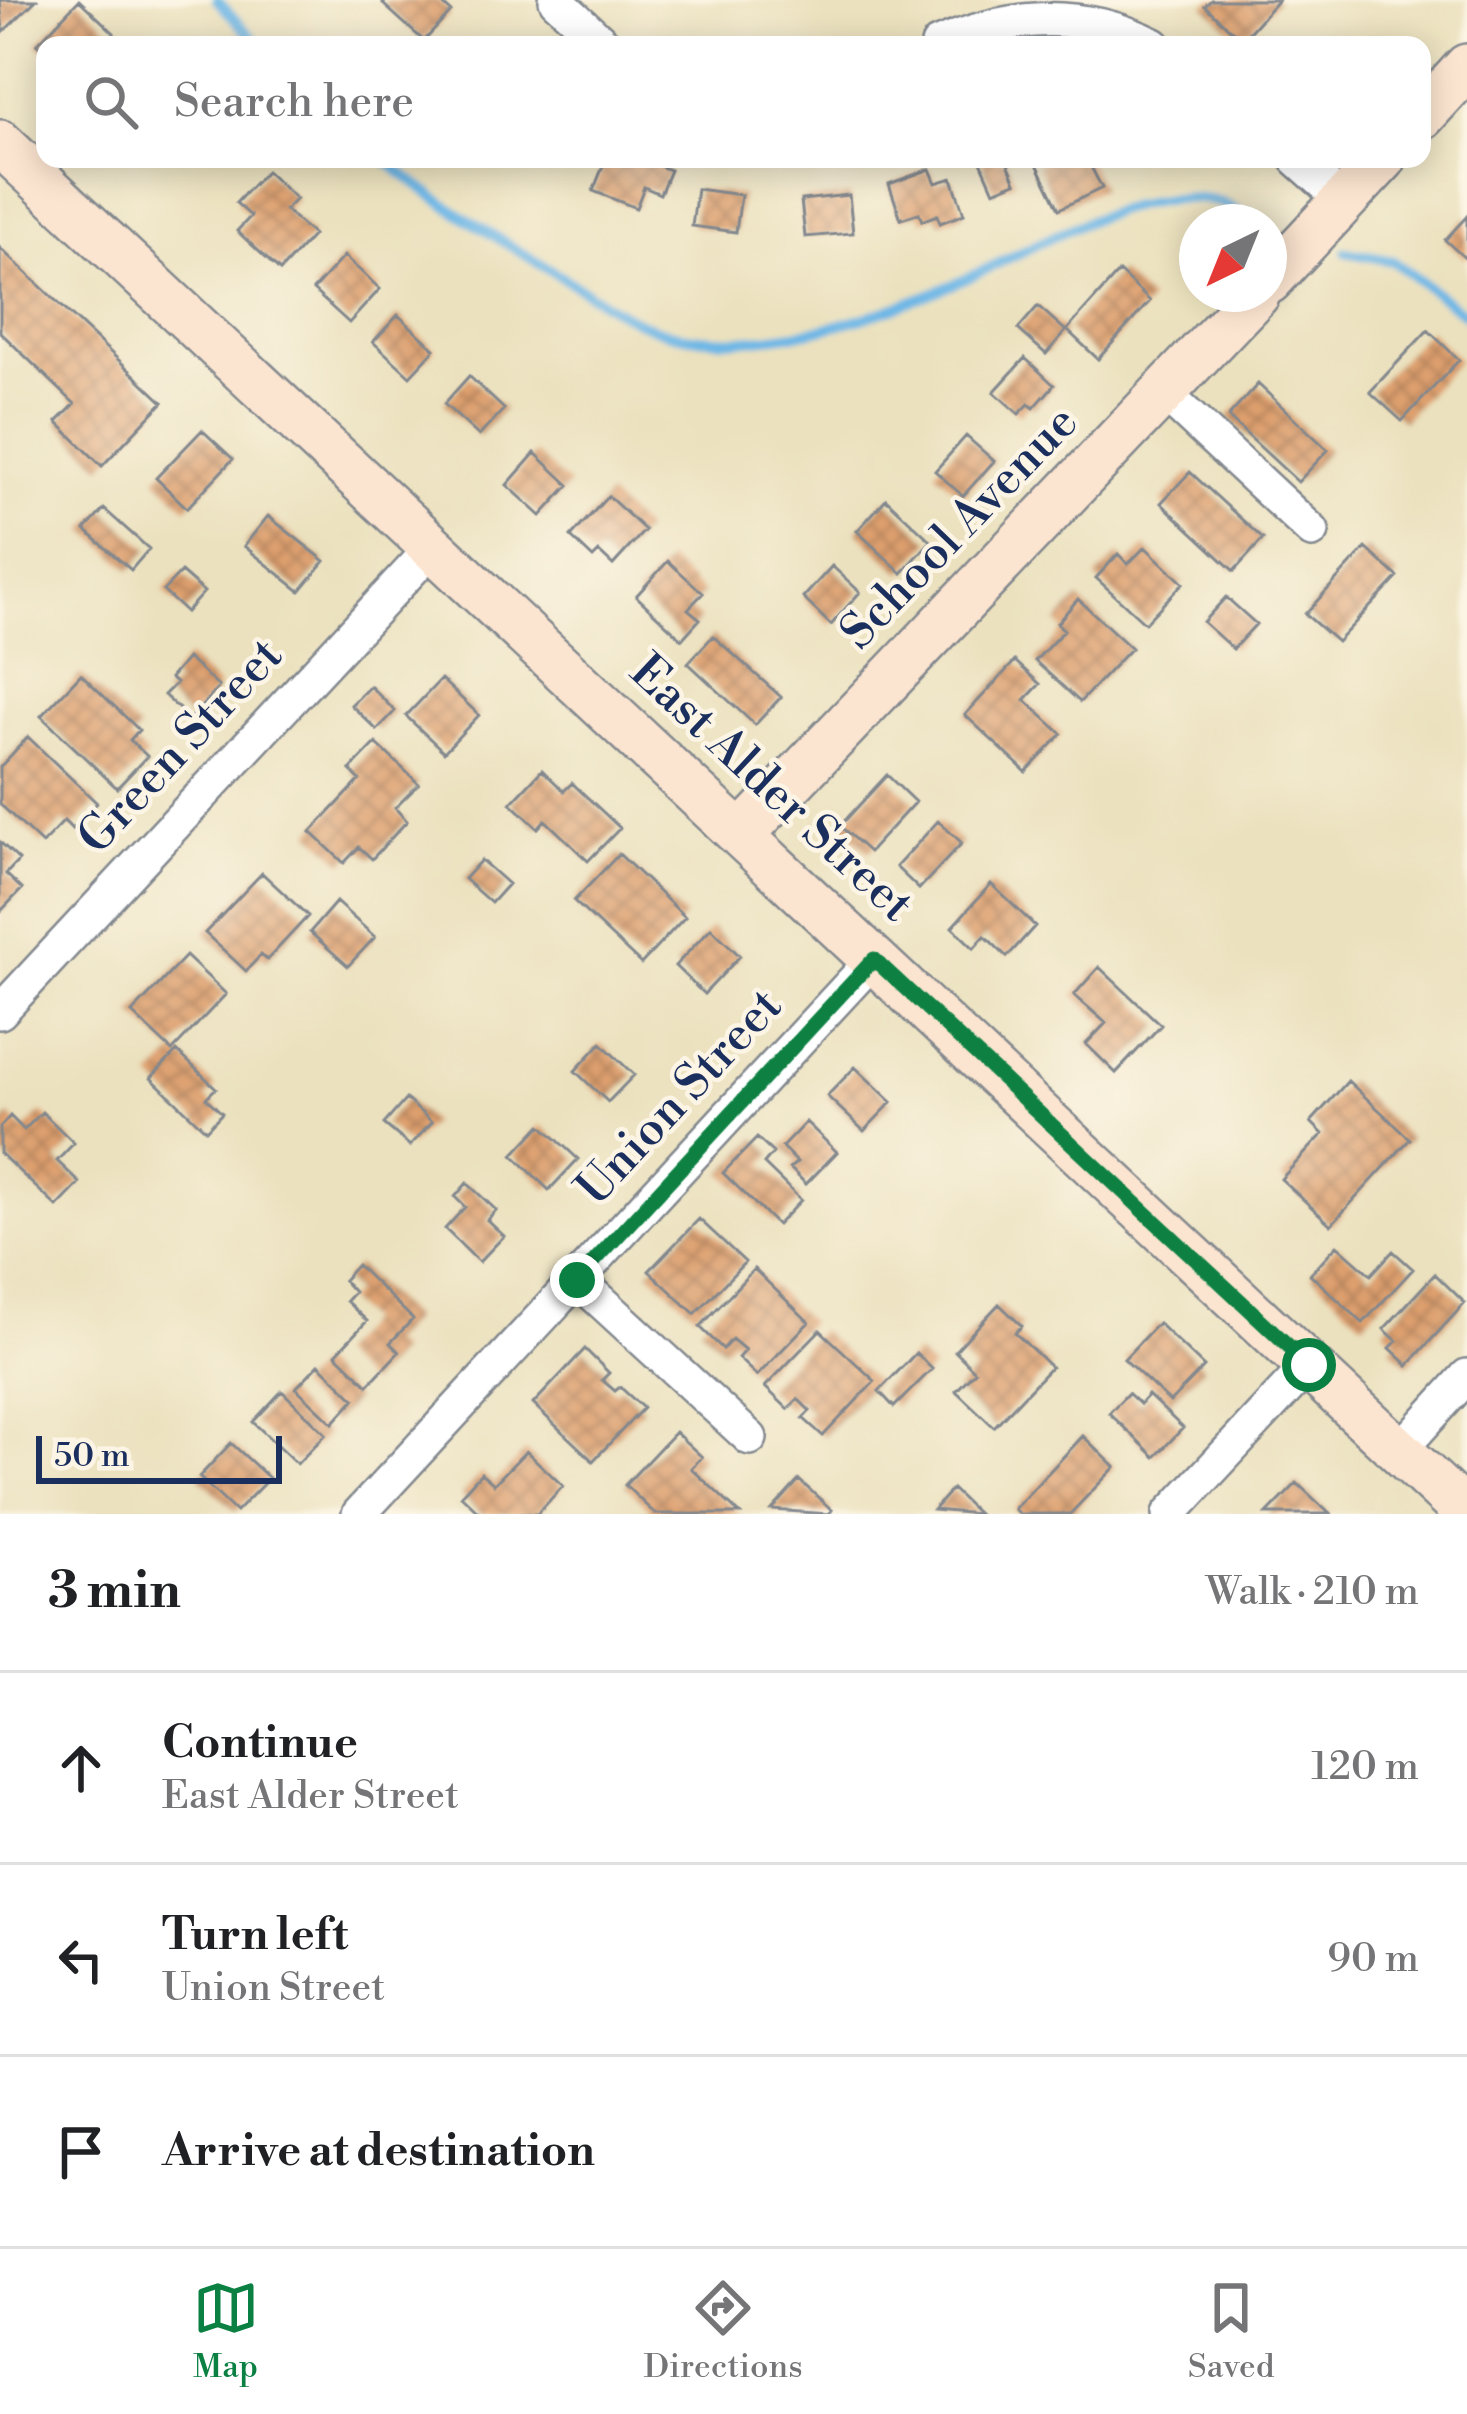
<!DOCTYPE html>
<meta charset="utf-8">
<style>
body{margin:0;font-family:"Libre Bodoni",serif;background:#f2f2f2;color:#202124}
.compass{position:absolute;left:1179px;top:204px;width:108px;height:108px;border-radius:50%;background:#fff;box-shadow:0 6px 30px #0003;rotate:223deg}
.scale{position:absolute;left:36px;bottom:30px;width:246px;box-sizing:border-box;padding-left:12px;border:6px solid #1b2f5e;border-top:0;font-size:33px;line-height:42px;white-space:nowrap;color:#1b2f5e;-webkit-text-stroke:9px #fcf5e5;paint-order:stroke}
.stop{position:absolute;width:36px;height:36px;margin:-27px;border:9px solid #0b8043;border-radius:50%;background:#fff}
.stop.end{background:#0b8043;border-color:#fff;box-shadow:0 3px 12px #0008}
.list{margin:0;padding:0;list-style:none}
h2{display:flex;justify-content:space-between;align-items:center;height:156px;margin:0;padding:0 48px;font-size:51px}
h2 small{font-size:39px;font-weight:400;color:#757577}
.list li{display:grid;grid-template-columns:78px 1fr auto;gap:36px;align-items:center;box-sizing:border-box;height:192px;padding:0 48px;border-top:3px solid #e0e0e0}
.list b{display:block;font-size:45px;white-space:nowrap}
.list p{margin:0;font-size:39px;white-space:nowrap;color:#757577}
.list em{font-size:39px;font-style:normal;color:#757577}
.icon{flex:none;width:66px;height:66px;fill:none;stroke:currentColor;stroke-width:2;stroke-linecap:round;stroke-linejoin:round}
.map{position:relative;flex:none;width:1467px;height:1514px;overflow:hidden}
.search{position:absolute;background:#fff;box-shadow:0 6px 30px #0003;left:36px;right:36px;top:36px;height:132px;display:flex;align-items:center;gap:30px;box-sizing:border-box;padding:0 42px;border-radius:24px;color:#757577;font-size:45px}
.sheet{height:732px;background:#fff}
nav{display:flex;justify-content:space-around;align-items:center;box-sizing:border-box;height:168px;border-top:3px solid #e0e0e0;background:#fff;font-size:33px;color:#757577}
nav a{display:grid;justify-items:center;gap:6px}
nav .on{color:#0b8043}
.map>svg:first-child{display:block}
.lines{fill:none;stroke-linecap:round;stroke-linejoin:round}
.stream{stroke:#6eb7e6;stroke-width:10}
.building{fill:url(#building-cross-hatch)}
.street-casing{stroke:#83888e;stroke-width:38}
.secondary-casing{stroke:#83888e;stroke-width:50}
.street{stroke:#fff;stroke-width:33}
.secondary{stroke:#fce5d0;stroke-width:45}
.route{stroke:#0b8043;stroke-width:15}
.labels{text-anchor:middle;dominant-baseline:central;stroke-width:9;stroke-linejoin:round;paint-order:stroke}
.street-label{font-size:48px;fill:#1b2f5e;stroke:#fcf5e5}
</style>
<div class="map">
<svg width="1467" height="1514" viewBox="0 0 1467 1514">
<defs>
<pattern id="building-cross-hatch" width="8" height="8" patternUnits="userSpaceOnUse" patternTransform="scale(3)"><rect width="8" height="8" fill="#dd9f6d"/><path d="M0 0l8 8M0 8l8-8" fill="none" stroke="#b2825d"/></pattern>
</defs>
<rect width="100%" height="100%" fill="#fcf5e5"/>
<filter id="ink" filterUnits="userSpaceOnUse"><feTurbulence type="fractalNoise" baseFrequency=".00833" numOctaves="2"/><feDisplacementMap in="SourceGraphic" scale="24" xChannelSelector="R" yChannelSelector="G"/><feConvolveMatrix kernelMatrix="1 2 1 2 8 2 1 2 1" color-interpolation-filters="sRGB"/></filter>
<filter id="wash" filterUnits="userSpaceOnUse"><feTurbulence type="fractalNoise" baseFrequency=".004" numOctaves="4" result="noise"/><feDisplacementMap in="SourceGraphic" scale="48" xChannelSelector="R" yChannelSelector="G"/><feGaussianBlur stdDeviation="2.7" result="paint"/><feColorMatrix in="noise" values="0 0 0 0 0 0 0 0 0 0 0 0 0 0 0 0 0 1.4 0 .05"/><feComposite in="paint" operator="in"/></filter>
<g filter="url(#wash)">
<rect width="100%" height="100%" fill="#ebe1be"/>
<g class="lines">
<path class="stream" d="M 217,0 L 259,45
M 384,159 C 442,206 502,241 565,279 C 597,298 634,325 670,333 C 766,355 873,319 961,281 C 1033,250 1135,182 1218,202 C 1232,206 1246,216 1259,222
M 1346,252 L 1393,261 L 1467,316"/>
</g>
<g id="blocks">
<path class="building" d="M 0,0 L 36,0 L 3,32 Z
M 79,0 L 114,33 L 102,45 L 45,45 L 45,52 L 37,44 Z
M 387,0 L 438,0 L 451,12 L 424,41 L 383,4 Z
M 1211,0 L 1278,0 L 1242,40 L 1205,6 Z
M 606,159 L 641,159 L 670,170 L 660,194 L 644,187 L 636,208 L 593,191 Z
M 980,159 L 1006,159 L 1016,182 L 994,191 Z
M 1047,159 L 1087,159 L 1102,188 L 1059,209 L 1037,164 Z
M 930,169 L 936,183 L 952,178 L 964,214 L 940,223 L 937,215 L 922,221 L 919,213 L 901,219 L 889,184 Z
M 266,171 L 296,199 L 285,210 L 313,235 L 280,271 L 237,231 L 251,216 L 236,203 Z
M 697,189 L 741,195 L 736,232 L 692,226 Z
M 849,195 L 853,233 L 805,237 L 801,200 Z
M 1467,216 L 1467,260 L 1445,240 Z
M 0,248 L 163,402 L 102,466 L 57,422 L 75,404 L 0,332 Z
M 344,256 L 380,289 L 349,323 L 313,290 Z
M 1119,272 L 1150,301 L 1098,359 L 1067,330 Z
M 1038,306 L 1066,331 L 1046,354 L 1018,329 Z
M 398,315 L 435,349 L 410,376 L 373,342 Z
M 1428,330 L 1459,360 L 1402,421 L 1370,392 Z
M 1025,358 L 1054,385 L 1034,408 L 1029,404 L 1019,414 L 994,392 Z
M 469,376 L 504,409 L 479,436 L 444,404 Z
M 1258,384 L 1328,450 L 1298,482 L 1228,417 Z
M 202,430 L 233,459 L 187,508 L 156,478 Z
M 966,436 L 994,461 L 963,496 L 935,471 Z
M 535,453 L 569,485 L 541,516 L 507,485 Z
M 1190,472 L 1263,539 L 1234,571 L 1161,503 Z
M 608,496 L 645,530 L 613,565 L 599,552 L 593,558 L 571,537 Z
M 886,499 L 931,541 L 902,573 L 857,531 Z
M 104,509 L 149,549 L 131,570 L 85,530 Z
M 268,516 L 325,561 L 300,591 L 244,546 Z
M 1145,547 L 1183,583 L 1145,623 L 1096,578 L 1118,554 L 1128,564 Z
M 1366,548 L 1398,577 L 1337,642 L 1305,614 Z
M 668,561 L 703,593 L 688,609 L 700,619 L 682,639 L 636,596 Z
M 832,566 L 860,592 L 831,625 L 803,598 Z
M 181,572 L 204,592 L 186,612 L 163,591 Z
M 1226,597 L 1256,624 L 1233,649 L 1203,622 Z
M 1078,599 L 1131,648 L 1080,702 L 1035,661 L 1064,630 L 1057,623 Z
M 713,636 L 781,697 L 755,725 L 688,663 Z
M 187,658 L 219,687 L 190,719 L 164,695 L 176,683 L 170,678 Z
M 1015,661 L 1040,684 L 1025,700 L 1062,734 L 1026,772 L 965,715 Z
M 81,674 L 139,730 L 130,740 L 147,756 L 117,788 L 41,716 Z
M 441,679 L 479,715 L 444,752 L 406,716 Z
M 370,686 L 395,711 L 377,730 L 351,705 Z
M 28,737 L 97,803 L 72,829 L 64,821 L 42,844 L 0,804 L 0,767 Z
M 376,743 L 419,784 L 395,808 L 407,821 L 372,859 L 359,847 L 344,863 L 311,832 L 360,780 L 350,770 Z
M 542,770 L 564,791 L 572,783 L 620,828 L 588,861 L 545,820 L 538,828 L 511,803 Z
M 887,775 L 915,802 L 869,852 L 840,826 Z
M 938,821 L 962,843 L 919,889 L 896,867 Z
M 0,842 L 19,860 L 6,874 L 22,889 L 0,912 Z
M 619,854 L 685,917 L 641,964 L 574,901 Z
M 481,860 L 508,884 L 491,903 L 464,879 Z
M 262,873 L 308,916 L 267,960 L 261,955 L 246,971 L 205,933 Z
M 991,884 L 1035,926 L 1007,957 L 985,936 L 974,948 L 952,927 Z
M 336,902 L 375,937 L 348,966 L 310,932 Z
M 711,928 L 740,956 L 704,994 L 675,966 Z
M 186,956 L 226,994 L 172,1051 L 132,1013 Z
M 1099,967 L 1161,1025 L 1116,1073 L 1086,1044 L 1106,1023 L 1074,995 Z
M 601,1043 L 634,1075 L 608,1102 L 575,1071 Z
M 177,1051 L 216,1088 L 206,1098 L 222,1113 L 206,1130 L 151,1078 Z
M 855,1067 L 892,1102 L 864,1131 L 827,1096 Z
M 1348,1081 L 1410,1139 L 1331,1225 L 1281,1179 L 1323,1134 L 1311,1122 Z
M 406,1099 L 432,1122 L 410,1146 L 384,1124 Z
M 42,1112 L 74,1143 L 57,1161 L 80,1183 L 57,1207 L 0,1153 L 0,1127 L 10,1116 L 24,1130 Z
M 806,1122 L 837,1152 L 806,1184 L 790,1168 L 797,1162 L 782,1147 Z
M 541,1125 L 578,1159 L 549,1190 L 513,1155 Z
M 757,1138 L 773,1153 L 764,1164 L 801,1200 L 777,1225 L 723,1173 Z
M 467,1183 L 496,1210 L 487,1220 L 504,1236 L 479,1262 L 445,1229 L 465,1207 L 455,1197 Z
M 699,1219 L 745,1262 L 695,1314 L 649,1271 Z
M 1337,1245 L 1371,1275 L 1393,1251 L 1413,1269 L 1363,1323 L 1310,1274 Z
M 357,1265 L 413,1319 L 390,1343 L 399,1352 L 368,1385 L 336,1354 L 367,1321 L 346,1301 L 354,1292 L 343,1280 Z
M 754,1269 L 809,1322 L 757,1376 L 738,1358 L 745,1350 L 732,1339 L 723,1349 L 700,1327 Z
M 1435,1274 L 1465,1303 L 1408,1365 L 1390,1348 L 1397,1341 L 1384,1329 Z
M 999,1304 L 1022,1326 L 1015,1333 L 1051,1367 L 994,1427 L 956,1391 L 975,1371 L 955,1351 Z
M 1158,1323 L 1204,1367 L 1170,1402 L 1124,1359 Z
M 820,1330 L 875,1381 L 823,1436 L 803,1418 L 810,1411 L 798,1399 L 788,1409 L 765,1387 Z
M 585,1349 L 609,1373 L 602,1380 L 615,1391 L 620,1387 L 643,1408 L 593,1461 L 533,1404 Z
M 916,1353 L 932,1369 L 894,1407 L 879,1391 Z
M 319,1364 L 355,1399 L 333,1423 L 296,1388 Z
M 282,1391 L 326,1434 L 297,1464 L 253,1422 Z
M 1128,1393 L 1140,1404 L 1148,1395 L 1183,1428 L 1155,1457 L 1109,1413 Z
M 675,1432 L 702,1457 L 691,1468 L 740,1514 L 655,1514 L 625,1485 Z
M 1083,1436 L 1115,1467 L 1070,1514 L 1019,1514 L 1014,1509 Z
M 231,1443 L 269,1478 L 236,1512 L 199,1477 Z
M 526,1451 L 563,1486 L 537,1514 L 481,1514 L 461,1495 L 481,1473 L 494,1484 Z
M 799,1480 L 832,1510 L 829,1514 L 772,1510 Z
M 1297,1483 L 1330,1514 L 1267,1514 Z
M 952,1489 L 978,1514 L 933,1510 Z"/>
</g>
</g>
<g filter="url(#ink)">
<use href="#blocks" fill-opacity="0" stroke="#83888e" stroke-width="3"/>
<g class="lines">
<defs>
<path id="street" d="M 556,0 L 605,45
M 938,45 C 1011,13 1081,9 1154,45
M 1297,159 L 1344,201
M 1163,392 L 1312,531
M 0,1012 L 433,547
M 577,1279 L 750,1438
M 1399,1451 L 1467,1376
M 359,1514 L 874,959
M 1170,1514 L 1309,1365"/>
<path id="secondary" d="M 1422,116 L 1467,67
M 0,143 L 1467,1514
M 1269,281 L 1383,159
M 741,835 L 1257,294"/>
</defs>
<use href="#street" class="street-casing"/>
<use href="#secondary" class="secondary-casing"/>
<use href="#street" class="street"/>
<use href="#secondary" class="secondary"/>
</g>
</g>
<g class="lines" filter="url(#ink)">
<path class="route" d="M 577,1280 L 874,959 L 1309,1365"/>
</g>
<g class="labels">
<g class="street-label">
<text transform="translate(960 528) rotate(-46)">School Avenue</text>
<text transform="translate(181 747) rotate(-47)">Green Street</text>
<text transform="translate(771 789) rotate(43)">East Alder Street</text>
<text transform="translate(680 1098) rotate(-47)">Union Street</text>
</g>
</g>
</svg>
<svg class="compass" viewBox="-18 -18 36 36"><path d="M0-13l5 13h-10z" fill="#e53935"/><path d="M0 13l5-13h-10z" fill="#757577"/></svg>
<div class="scale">50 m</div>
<div class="stop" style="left:1309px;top:1365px"></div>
<div class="stop end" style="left:577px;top:1280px"></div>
<div class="search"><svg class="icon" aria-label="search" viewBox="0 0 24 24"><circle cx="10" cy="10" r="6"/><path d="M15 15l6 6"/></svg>Search here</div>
</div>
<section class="sheet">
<h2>3 min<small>Walk · 210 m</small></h2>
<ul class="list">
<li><svg class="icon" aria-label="ahead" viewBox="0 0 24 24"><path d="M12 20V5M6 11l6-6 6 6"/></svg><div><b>Continue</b><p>East Alder Street</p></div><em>120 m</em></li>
<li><svg class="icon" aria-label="left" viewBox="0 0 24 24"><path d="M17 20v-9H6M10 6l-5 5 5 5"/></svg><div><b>Turn left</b><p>Union Street</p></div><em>90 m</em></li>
<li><svg class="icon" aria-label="arrive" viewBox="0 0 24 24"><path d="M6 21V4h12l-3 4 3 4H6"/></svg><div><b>Arrive at destination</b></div></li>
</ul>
</section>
<nav>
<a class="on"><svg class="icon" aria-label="map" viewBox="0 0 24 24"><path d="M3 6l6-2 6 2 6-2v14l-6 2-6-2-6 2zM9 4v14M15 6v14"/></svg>Map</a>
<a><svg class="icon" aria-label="directions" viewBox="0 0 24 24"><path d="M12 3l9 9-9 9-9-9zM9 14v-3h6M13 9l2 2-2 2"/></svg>Directions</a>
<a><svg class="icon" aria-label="saved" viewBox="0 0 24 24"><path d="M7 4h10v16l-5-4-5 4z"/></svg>Saved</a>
</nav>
